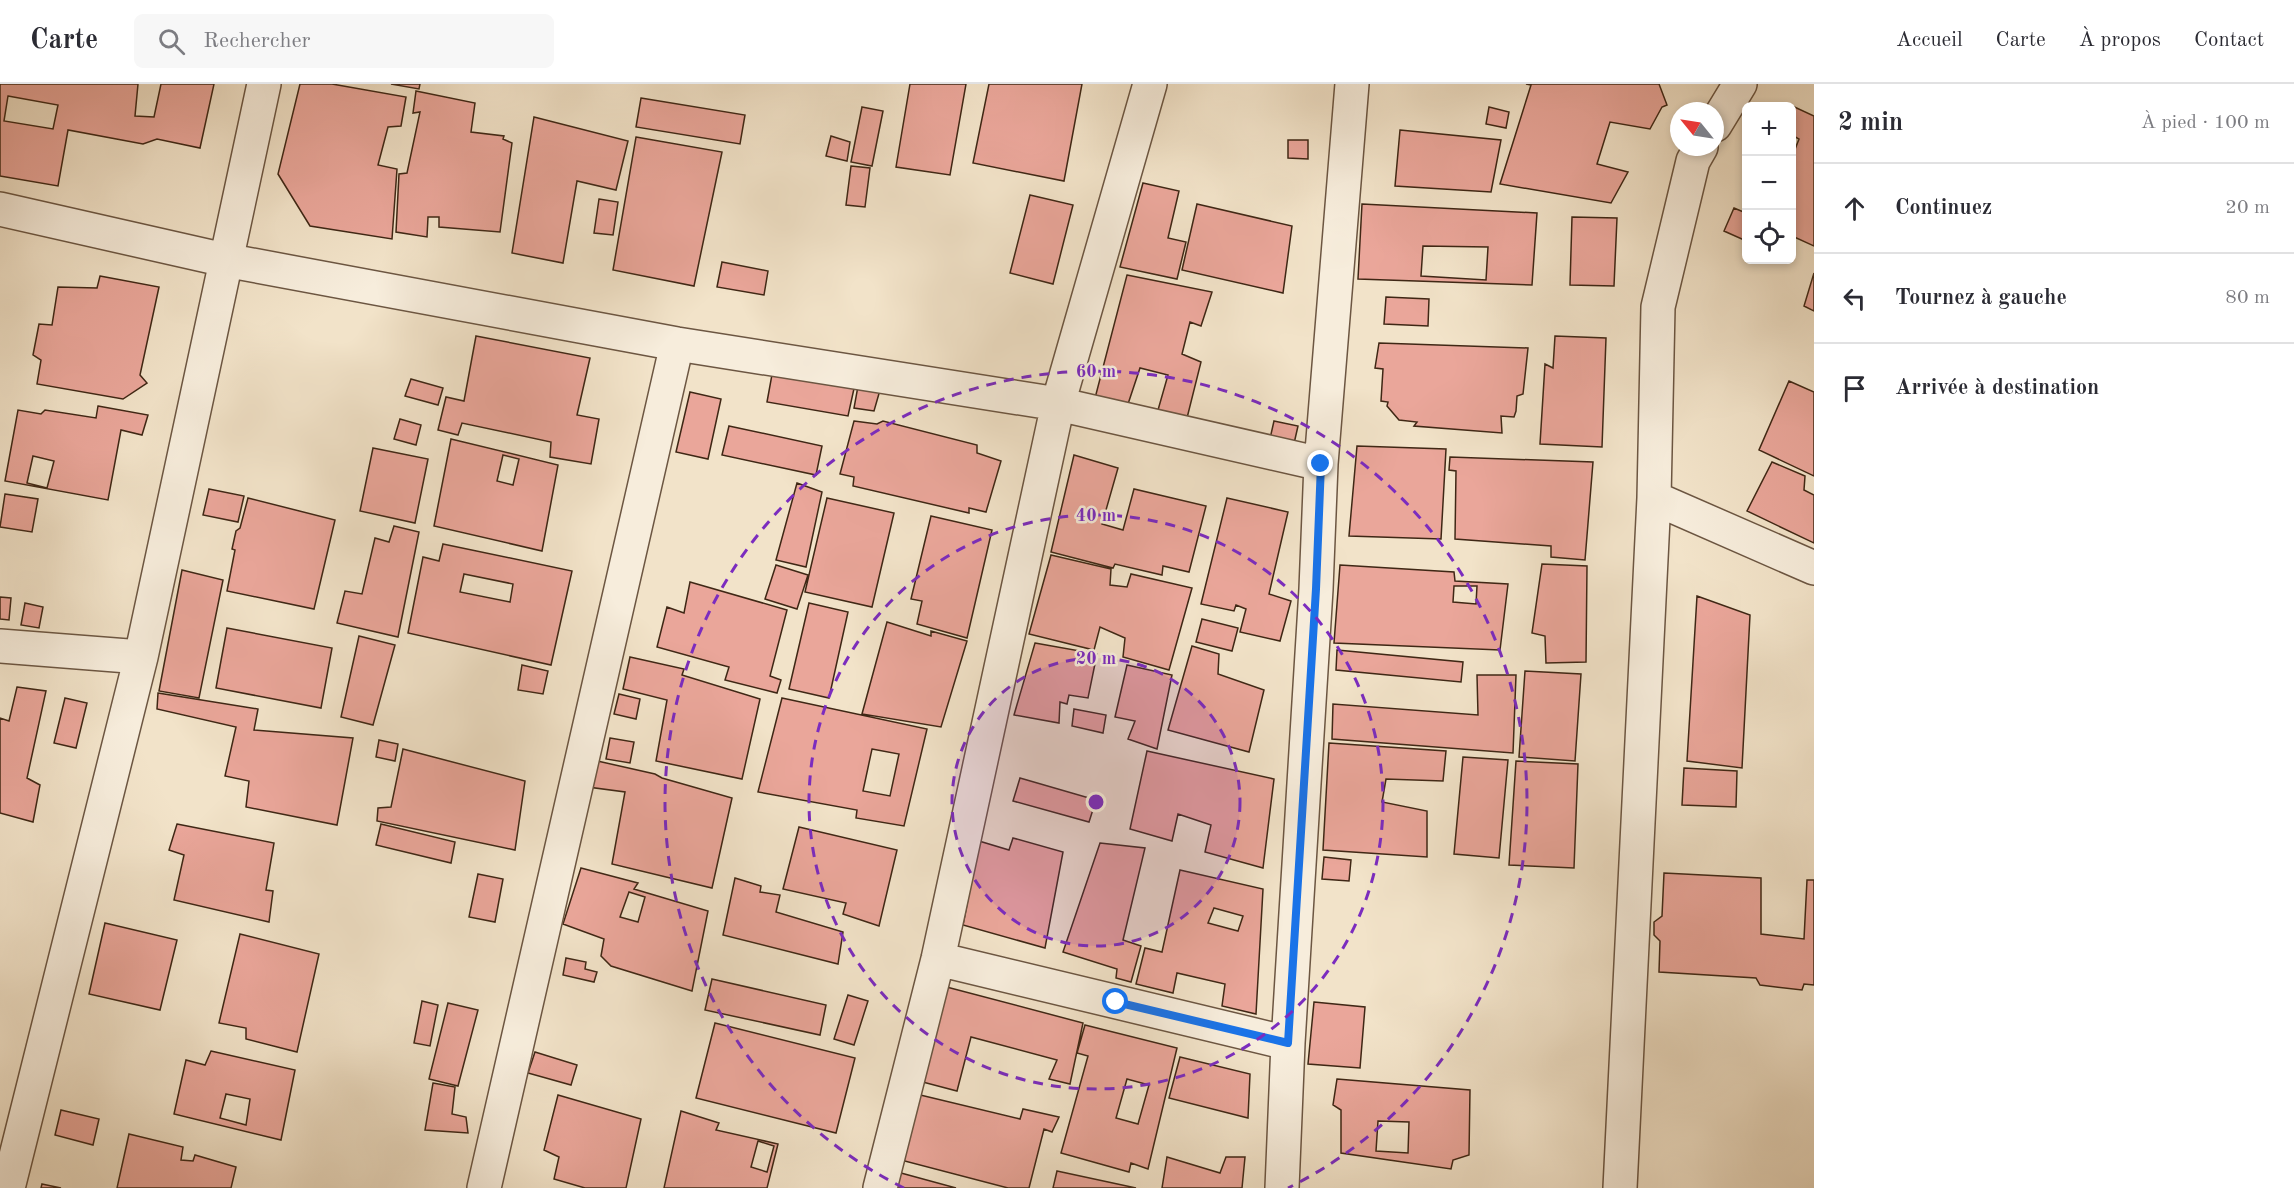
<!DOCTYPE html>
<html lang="fr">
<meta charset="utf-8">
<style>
body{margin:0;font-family:"Old Standard TT",serif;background:#f7f7f7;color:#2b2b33}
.controls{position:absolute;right:18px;top:18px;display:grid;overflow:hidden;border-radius:9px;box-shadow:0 3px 9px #0003}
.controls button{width:54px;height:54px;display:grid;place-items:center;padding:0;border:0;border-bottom:2px solid #e1e1e2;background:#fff;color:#2b2b33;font:30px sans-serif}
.compass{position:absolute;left:1670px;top:18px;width:54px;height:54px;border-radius:50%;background:#fff;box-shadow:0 3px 9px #0003;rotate:300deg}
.stop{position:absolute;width:18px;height:18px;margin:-14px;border:4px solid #1a73e8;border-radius:50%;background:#fff}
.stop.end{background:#1a73e8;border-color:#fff;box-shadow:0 2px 6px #0008}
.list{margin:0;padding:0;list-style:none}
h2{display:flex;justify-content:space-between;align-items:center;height:78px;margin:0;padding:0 24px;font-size:26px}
h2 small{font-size:20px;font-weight:400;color:#7c7c81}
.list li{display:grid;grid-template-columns:39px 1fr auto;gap:18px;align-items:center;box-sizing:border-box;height:90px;padding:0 24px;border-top:2px solid #e1e1e2}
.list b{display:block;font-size:22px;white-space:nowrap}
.list em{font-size:20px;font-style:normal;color:#7c7c81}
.icon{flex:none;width:33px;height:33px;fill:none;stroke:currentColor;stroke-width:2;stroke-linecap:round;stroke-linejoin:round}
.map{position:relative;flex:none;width:1814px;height:1104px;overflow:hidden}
header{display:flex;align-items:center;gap:36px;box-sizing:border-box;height:84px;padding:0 30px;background:#fff;border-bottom:2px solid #e1e1e2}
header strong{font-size:28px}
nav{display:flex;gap:33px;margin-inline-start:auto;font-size:21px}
.search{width:420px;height:54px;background:#f7f7f7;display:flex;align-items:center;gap:15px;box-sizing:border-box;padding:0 21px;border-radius:9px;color:#7c7c81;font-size:22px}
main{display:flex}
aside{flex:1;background:#fff}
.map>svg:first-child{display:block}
.building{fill:#eaa69a;stroke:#3f2715;stroke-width:1.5;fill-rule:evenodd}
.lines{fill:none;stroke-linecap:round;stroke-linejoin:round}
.minor-casing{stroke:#6c5642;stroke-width:36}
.minor{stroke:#f7eddc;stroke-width:33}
.route{stroke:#1a73e8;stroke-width:8}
.ring{fill:none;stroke:#7b2cbf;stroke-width:3;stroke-dasharray:10 8}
.centre{fill:#7b2cbf;stroke:#f7eddc;stroke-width:3}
.ring-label{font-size:18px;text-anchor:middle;font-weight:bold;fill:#7b2cbf;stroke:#f7eddc;stroke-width:5;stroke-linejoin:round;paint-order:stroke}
</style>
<header>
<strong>Carte</strong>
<div class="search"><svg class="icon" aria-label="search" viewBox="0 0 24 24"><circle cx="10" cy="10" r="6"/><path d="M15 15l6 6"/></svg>Rechercher</div>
<nav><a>Accueil</a><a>Carte</a><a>À propos</a><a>Contact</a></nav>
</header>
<main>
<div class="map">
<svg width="1814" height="1104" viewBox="0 0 1814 1104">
<rect width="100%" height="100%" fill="#f2e3c9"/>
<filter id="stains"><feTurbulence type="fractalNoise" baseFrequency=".00333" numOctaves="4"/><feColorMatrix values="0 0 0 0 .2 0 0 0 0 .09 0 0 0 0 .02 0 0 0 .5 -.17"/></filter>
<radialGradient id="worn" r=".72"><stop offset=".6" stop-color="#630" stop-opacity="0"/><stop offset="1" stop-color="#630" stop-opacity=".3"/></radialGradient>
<path class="building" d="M 0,0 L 138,0 L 135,32 L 154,33 L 161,0 L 214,0 L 200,64 L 157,55 L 143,60 L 68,46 L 58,102 L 0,92 ZM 8,12 L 58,21 L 53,45 L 4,37 Z
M 300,0 L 332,0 L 406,13 L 401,42 L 388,43 L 378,81 L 397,85 L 392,155 L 310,142 L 278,90 Z
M 391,0 L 420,0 L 419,5 Z
M 910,0 L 966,0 L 950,91 L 896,83 Z
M 989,0 L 1082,0 L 1064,97 L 973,79 Z
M 1526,0 L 1659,0 L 1667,21 L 1662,23 L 1650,45 L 1610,38 L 1597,80 L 1628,88 L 1611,119 L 1500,100 L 1531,1 Z
M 416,7 L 475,19 L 471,48 L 504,52 L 503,55 L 512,59 L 500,148 L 439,143 L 439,133 L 428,133 L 427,153 L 396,148 L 399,90 L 407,89 L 420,28 L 413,29 Z
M 641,14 L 745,31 L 740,60 L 636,43 Z
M 1788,20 L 1814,32 L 1814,162 L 1792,152 L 1792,73 L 1799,55 L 1792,51 L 1792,22 L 1787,22 Z
M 862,23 L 883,27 L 872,82 L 851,78 Z
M 1489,23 L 1509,28 L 1506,44 L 1486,40 Z
M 534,33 L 628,57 L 616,106 L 577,97 L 563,179 L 512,169 Z
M 1400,46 L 1501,56 L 1491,108 L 1395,102 Z
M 831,52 L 850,58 L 847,77 L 826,72 Z
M 636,53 L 722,68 L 694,202 L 613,186 Z
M 1288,56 L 1308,56 L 1308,75 L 1288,74 Z
M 851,82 L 870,84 L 865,123 L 846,121 Z
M 1143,99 L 1179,107 L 1168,154 L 1186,158 L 1177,195 L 1120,183 Z
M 1030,111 L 1073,121 L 1053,200 L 1010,189 Z
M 599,115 L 618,118 L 613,151 L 594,149 Z
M 1197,120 L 1292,142 L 1283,209 L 1182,186 Z
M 1362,120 L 1537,129 L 1532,201 L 1358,195 ZM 1423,162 L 1488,163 L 1486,196 L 1421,192 Z
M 1734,124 L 1746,129 L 1746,148 L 1744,156 L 1724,147 Z
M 1572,133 L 1617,134 L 1614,202 L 1570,201 Z
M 722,178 L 768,187 L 764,211 L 717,203 Z
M 1814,189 L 1814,227 L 1804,222 Z
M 1127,191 L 1212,208 L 1201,242 L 1190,238 L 1182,270 L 1201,278 L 1185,342 L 1156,333 L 1168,291 L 1140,284 L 1126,326 L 1094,318 Z
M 100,192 L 159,203 L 140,291 L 147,299 L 123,315 L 37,300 L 41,276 L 33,271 L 39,240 L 52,241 L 58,203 L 97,204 Z
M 1386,213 L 1429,215 L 1428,242 L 1384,240 Z
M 476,252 L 590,274 L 577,331 L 599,335 L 591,380 L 550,373 L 551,358 L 462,339 L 458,351 L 438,346 L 446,313 L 464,317 Z
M 1555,252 L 1606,254 L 1602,363 L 1540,360 L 1545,280 L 1553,284 Z
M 1379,259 L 1528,264 L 1523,310 L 1517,312 L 1516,327 L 1514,333 L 1501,332 L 1502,349 L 1414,342 L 1417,338 L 1399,336 L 1387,322 L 1388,318 L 1381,317 L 1383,285 L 1375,284 Z
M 773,285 L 855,300 L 848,332 L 767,318 Z
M 411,295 L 443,304 L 438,321 L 405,312 Z
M 1789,297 L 1814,308 L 1814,392 L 1759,366 Z
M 858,302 L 880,306 L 874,327 L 854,324 Z
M 690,308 L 721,315 L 708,375 L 676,368 Z
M 98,322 L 148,331 L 142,351 L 121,346 L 108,416 L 5,397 L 18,326 L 41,330 L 45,326 L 96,334 ZM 33,372 L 54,377 L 47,404 L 27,399 Z
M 400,335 L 421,341 L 416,361 L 394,355 Z
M 854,337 L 877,340 L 883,337 L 977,361 L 977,369 L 1001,377 L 986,428 L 969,424 L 969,429 L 853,402 L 854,393 L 840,390 Z
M 1274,337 L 1298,342 L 1293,364 L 1269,359 Z
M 729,342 L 822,362 L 816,391 L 722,371 Z
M 451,355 L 558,381 L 542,467 L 434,442 ZM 503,371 L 519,375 L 513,401 L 497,397 Z
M 1357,362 L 1446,365 L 1441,455 L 1349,452 Z
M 373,364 L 428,375 L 415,439 L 360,427 Z
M 1074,371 L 1118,384 L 1102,440 L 1123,446 L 1134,405 L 1206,422 L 1189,488 L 1163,482 L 1162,491 L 1115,480 L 1113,484 L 1051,468 Z
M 1450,373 L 1593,378 L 1585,476 L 1551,473 L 1551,462 L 1455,455 L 1456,387 L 1449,386 Z
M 1772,378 L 1805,392 L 1804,406 L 1814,411 L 1814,459 L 1747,427 Z
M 797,399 L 822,408 L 806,483 L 776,476 Z
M 209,405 L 244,412 L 238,438 L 203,431 Z
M 5,410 L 38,415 L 32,448 L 0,443 Z
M 248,414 L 335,436 L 314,525 L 227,507 L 235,466 L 232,465 L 236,447 L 240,444 Z
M 827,414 L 894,429 L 872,523 L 805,508 Z
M 1227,414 L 1288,428 L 1269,510 L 1291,517 L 1280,557 L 1240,548 L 1246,525 L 1236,521 L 1234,527 L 1201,520 Z
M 931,432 L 992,446 L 967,554 L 917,540 L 922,517 L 911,515 Z
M 394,442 L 419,448 L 398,553 L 337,539 L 345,507 L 362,510 L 375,454 L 389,458 Z
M 443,460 L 572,487 L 551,581 L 408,549 L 423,473 L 439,477 ZM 464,490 L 513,500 L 510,518 L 460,508 Z
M 1051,471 L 1111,485 L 1110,501 L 1127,503 L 1131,490 L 1192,504 L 1169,586 L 1123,573 L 1125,554 L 1100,543 L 1094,566 L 1029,550 Z
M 1542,480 L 1587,482 L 1586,578 L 1546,579 L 1545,552 L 1532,549 Z
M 776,481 L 808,491 L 797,525 L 765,515 Z
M 1340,481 L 1454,488 L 1455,497 L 1508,500 L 1500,566 L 1334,559 ZM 1454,502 L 1477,502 L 1476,520 L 1453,518 Z
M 182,486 L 223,496 L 199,614 L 159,607 Z
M 690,498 L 787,526 L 770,592 L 781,596 L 777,609 L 725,596 L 729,583 L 657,563 L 667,523 L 684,529 Z
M 1697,512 L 1750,531 L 1742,684 L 1687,677 Z
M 0,513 L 11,514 L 9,536 L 0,535 Z
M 25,519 L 43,523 L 39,544 L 21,541 Z
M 809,519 L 848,528 L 829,614 L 789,605 Z
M 1202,535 L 1238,544 L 1232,567 L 1196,558 Z
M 887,538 L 931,552 L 931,547 L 967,557 L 941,643 L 862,630 Z
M 227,544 L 332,564 L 321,624 L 216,604 Z
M 359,552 L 395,561 L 373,641 L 341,633 Z
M 1035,559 L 1097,570 L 1088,614 L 1069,611 L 1067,620 L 1060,618 L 1059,639 L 1014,631 Z
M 1192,562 L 1219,570 L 1218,590 L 1264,606 L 1249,668 L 1168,646 Z
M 1337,566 L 1463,578 L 1461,598 L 1336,586 Z
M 630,573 L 684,585 L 682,591 L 760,615 L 742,695 L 656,677 L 667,616 L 623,605 Z
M 522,581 L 548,587 L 543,610 L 518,606 Z
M 1127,581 L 1172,591 L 1157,665 L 1128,655 L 1135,637 L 1115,633 Z
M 1525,587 L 1581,590 L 1575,677 L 1519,673 Z
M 1477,591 L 1516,591 L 1513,669 L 1332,655 L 1333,620 L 1478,631 Z
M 17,603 L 46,607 L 27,694 L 40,701 L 33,738 L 0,729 L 0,634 L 9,637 Z
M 158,609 L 258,625 L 254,646 L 353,654 L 337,741 L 246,723 L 249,697 L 225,692 L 236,643 L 157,625 Z
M 619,610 L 640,615 L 636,635 L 614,630 Z
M 65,614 L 87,619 L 76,664 L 54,659 Z
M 782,614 L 927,645 L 904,742 L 856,734 L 857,726 L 758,708 ZM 872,665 L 899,670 L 890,712 L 863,707 Z
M 1074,625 L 1106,631 L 1103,649 L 1072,642 Z
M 610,654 L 634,658 L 630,679 L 606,675 Z
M 379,656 L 398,660 L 395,677 L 376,673 Z
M 1329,659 L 1446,667 L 1443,697 L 1386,695 L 1382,718 L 1427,727 L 1427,773 L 1323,766 Z
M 403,665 L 525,697 L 515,766 L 377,737 L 378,724 L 391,723 Z
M 1147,667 L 1274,695 L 1263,784 L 1205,768 L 1211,741 L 1178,730 L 1172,757 L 1130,745 Z
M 1463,673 L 1508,676 L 1499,774 L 1454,770 Z
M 593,676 L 655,690 L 662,694 L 732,714 L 712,804 L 612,780 L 625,708 L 588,703 Z
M 1516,677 L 1578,680 L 1574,784 L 1509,781 Z
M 1684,684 L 1737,687 L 1736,723 L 1682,721 Z
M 1020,694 L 1096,716 L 1089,738 L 1013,717 Z
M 177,740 L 274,759 L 266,806 L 273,807 L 269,838 L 174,816 L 184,771 L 169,766 Z
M 381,740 L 455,758 L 451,779 L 376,761 Z
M 799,743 L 897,766 L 879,842 L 843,830 L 846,819 L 783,805 Z
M 1013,754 L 1063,768 L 1045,864 L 963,841 L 979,757 L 1009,766 Z
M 1100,759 L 1145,764 L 1123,856 L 1141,862 L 1131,898 L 1116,894 L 1117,885 L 1063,868 Z
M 1324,773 L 1351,776 L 1349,797 L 1322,795 Z
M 581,784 L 638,799 L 634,805 L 708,827 L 692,907 L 611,882 L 601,872 L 604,855 L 563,840 ZM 629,808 L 645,813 L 638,838 L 620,833 Z
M 1180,786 L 1263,805 L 1256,930 L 1222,922 L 1225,900 L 1177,889 L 1173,909 L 1136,900 L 1145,864 L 1162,868 ZM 1214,824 L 1243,832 L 1238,847 L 1208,839 Z
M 1664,789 L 1761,794 L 1761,850 L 1804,855 L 1807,796 L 1814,796 L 1814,901 L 1804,900 L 1802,906 L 1760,901 L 1756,894 L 1659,888 L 1660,857 L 1654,851 L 1654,838 L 1662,832 Z
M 478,790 L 503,795 L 495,838 L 469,833 Z
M 735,794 L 761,802 L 760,808 L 780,811 L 776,828 L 843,848 L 838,880 L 723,851 Z
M 105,839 L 177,856 L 160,926 L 89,910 Z
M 240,850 L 319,870 L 297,968 L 246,955 L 246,944 L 219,939 Z
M 566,874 L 586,878 L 585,885 L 597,888 L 594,898 L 563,891 Z
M 712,895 L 826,921 L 820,951 L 705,926 Z
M 939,901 L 1083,939 L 1070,1000 L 1049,995 L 1057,976 L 971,953 L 957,1007 L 915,996 Z
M 848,911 L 868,917 L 854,961 L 834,955 Z
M 422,917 L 438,921 L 430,962 L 414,959 Z
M 1314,918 L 1365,923 L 1360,984 L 1308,980 Z
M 448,919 L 478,926 L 458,1002 L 429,995 Z
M 715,939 L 855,974 L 836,1049 L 696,1014 Z
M 1085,941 L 1177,964 L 1148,1085 L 1131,1079 L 1129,1088 L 1061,1069 L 1088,972 L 1077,969 ZM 1127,995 L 1149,1001 L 1138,1040 L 1116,1034 Z
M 211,967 L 295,986 L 281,1056 L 174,1030 L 186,976 L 205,981 ZM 226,1010 L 250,1015 L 246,1041 L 220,1034 Z
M 535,968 L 577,981 L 571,1001 L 528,989 Z
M 1180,973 L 1250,990 L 1248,1034 L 1169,1014 Z
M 1337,995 L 1470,1006 L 1469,1071 L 1453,1076 L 1451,1085 L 1341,1069 L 1341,1026 L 1333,1021 ZM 1378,1037 L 1409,1038 L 1408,1069 L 1376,1067 Z
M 433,999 L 455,1003 L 452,1030 L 466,1033 L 468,1049 L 425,1046 Z
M 912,1009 L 1020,1035 L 1023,1025 L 1059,1033 L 1052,1048 L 1044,1045 L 1029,1104 L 1008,1104 L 897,1075 Z
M 558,1011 L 641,1035 L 626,1104 L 585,1104 L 554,1095 L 559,1073 L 544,1066 Z
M 61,1026 L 99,1035 L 93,1061 L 55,1051 Z
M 681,1027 L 719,1039 L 716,1046 L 778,1060 L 767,1104 L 664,1104 ZM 758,1057 L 774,1062 L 767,1088 L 751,1083 Z
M 129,1050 L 183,1063 L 181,1076 L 193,1077 L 195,1071 L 236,1083 L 231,1104 L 117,1104 Z
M 1167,1073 L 1220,1089 L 1226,1073 L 1245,1073 L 1242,1104 L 1162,1104 Z
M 1057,1087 L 1136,1104 L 1053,1104 Z
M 901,1089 L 956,1104 L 897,1104 Z
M 42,1100 L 61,1104 L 41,1104 Z"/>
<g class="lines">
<defs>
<path id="minor" d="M 1715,41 L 1740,0
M 0,125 L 225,176 L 677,260 L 1058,320 L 1321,380
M 1654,414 L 1814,484
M 0,562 L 141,573
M 938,875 L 1288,959
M 8,1104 L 141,573 L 264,0
M 484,1104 L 677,260
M 880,1104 L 938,875 L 1058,320 L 1150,0
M 1282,1104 L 1288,959 L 1316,505 L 1321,380 L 1352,0
M 1620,1104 L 1654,414 L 1658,223 L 1693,77 L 1701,63"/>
</defs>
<use href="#minor" class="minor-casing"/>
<use href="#minor" class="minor"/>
</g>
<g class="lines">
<path class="route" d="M 1116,918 L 1288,959 L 1316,505 L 1321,380"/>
</g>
<circle cx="1096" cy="718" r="144" fill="#7b2cbf" fill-opacity=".12"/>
<g class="ring">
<circle cx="1096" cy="718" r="144"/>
<circle cx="1096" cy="718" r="287"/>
<path d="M904 1104A431 431 0 1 1 1288 1104"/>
</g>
<circle cx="1096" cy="718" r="9" class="centre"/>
<g class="ring-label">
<text x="1096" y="293">60 m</text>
<text x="1096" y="437">40 m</text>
<text x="1096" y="580">20 m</text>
</g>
<rect width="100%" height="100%" filter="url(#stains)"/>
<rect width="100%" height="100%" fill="url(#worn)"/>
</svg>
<div class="controls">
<button>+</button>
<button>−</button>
<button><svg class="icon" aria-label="locate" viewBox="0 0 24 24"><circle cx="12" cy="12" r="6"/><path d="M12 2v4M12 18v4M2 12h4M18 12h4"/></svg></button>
</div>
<svg class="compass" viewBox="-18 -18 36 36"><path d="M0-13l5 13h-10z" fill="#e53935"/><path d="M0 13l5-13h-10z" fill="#7c7c81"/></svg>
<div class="stop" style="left:1116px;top:918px"></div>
<div class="stop end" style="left:1321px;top:380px"></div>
</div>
<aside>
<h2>2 min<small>À pied · 100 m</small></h2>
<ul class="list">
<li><svg class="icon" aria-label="ahead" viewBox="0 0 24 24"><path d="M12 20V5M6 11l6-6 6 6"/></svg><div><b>Continuez</b></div><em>20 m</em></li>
<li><svg class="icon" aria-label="left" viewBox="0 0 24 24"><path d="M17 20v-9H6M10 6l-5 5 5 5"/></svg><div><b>Tournez à gauche</b></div><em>80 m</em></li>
<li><svg class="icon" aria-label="arrive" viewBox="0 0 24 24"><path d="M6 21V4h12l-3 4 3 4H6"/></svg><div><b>Arrivée à destination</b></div></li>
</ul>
</aside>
</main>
